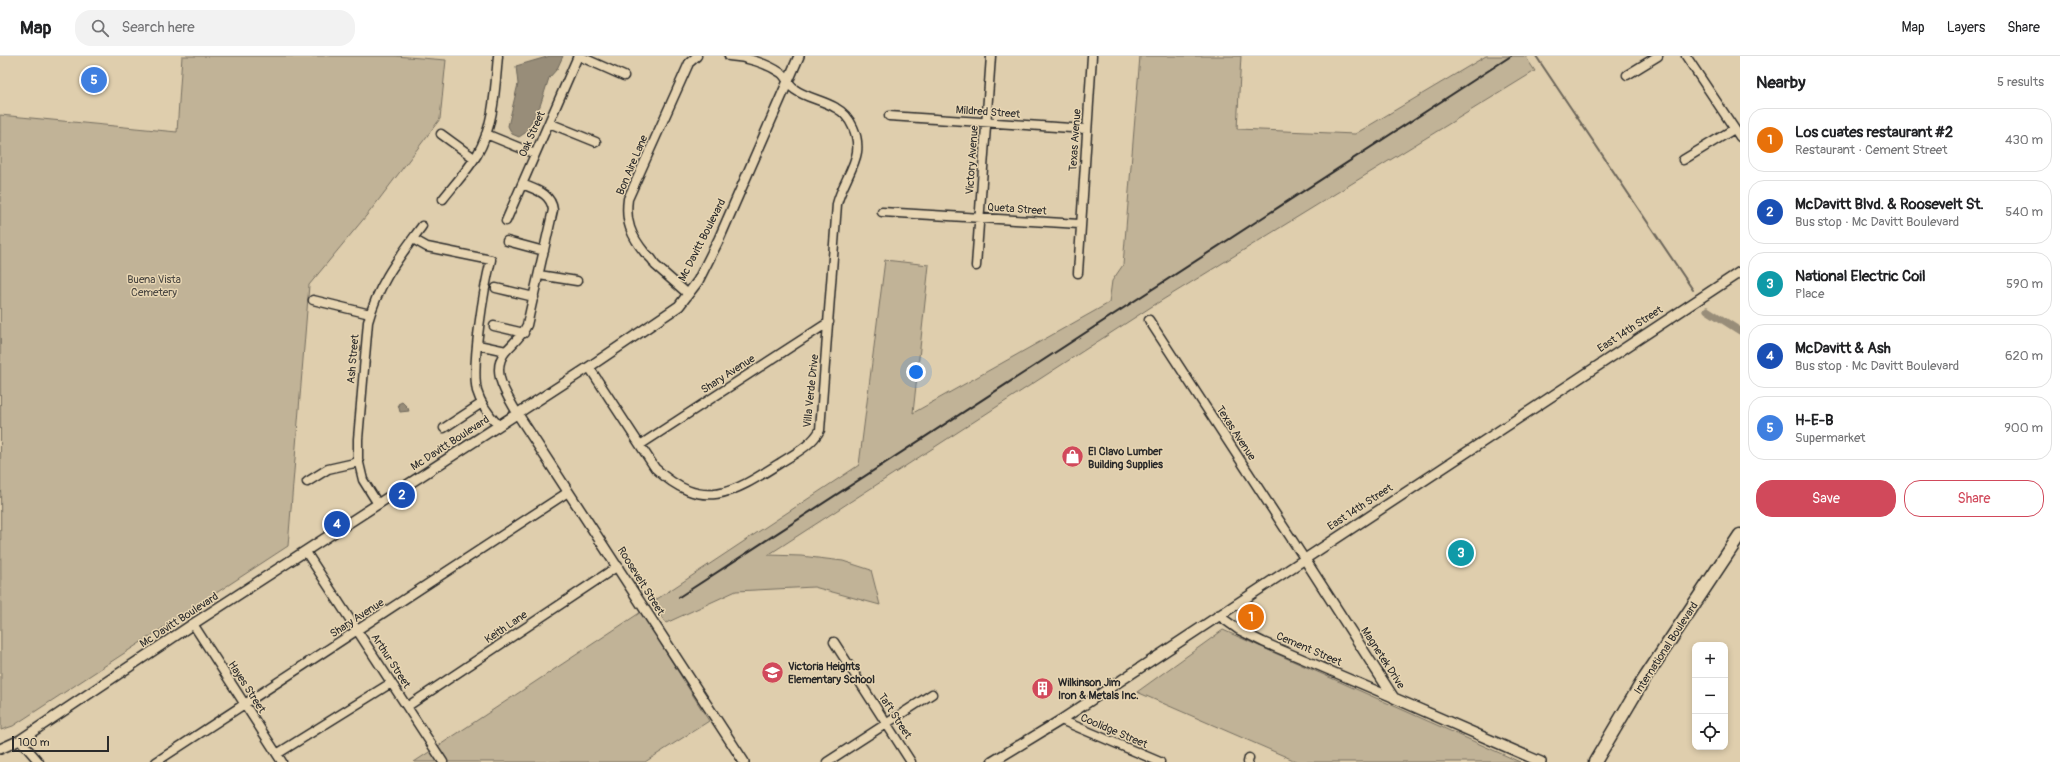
<!DOCTYPE html>
<meta charset="utf-8">
<style>
body{margin:0;font-family:Pangolin,sans-serif;background:#f2f2f2;color:#202124}
.controls{position:absolute;right:12px;bottom:12px;display:grid;overflow:hidden;border-radius:8px;box-shadow:0 2px 6px #0003}
.controls button{width:36px;height:36px;display:grid;place-items:center;padding:0;border:0;border-bottom:1px solid #e0e0e0;background:#fff;color:#202124;font:20px sans-serif}
.scale{position:absolute;left:12px;bottom:10px;width:97px;box-sizing:border-box;padding-left:4px;border:2px solid #2b2b2b;border-top:0;font-size:11px;line-height:14px;white-space:nowrap;color:#2b2b2b;-webkit-text-stroke:3px #e7d5b2;paint-order:stroke}
.you{position:absolute;left:916px;top:316px;width:14px;height:14px;margin:-10px;border:3px solid #fff;border-radius:50%;background:#1a73e8;box-shadow:0 0 0 6px #1a73e833}
.badge{display:grid;place-items:center;width:26px;height:26px;border-radius:50%;background:#d1495b;color:#fff;font-size:13px;font-weight:700}
.pin{position:absolute;translate:-50% -50%;border:2px solid #fff;box-shadow:0 1px 4px #0006}
.list{margin:0;padding:0;list-style:none}
h2{display:flex;justify-content:space-between;align-items:center;height:52px;margin:0;padding:0 16px;font-size:17px}
h2 small{font-size:13px;font-weight:400;color:#757577}
.list li{display:grid;grid-template-columns:26px 1fr auto;gap:12px;align-items:center;box-sizing:border-box;height:64px;margin:0 8px 8px;padding:0 8px;border:1px solid #e0e0e0;border-radius:16px}
.list b{display:block;font-size:15px;white-space:nowrap}
.list p{margin:0;font-size:13px;white-space:nowrap;color:#757577}
.list em{font-size:13px;font-style:normal;color:#757577}
.actions{display:flex;gap:8px;padding:12px 16px}
.actions a{flex:1;padding:9px 0;border:1px solid #d1495b;border-radius:16px;text-align:center;font-size:14px;color:#d1495b}
.actions .main{background:#d1495b;color:#fff}
.icon{flex:none;width:22px;height:22px;fill:none;stroke:currentColor;stroke-width:2;stroke-linecap:round;stroke-linejoin:round}
.map{position:relative;flex:none;width:1740px;height:706px;overflow:hidden}
header{display:flex;align-items:center;gap:24px;box-sizing:border-box;height:56px;padding:0 20px;background:#fff;border-bottom:1px solid #e0e0e0}
header strong{font-size:19px}
nav{display:flex;gap:22px;margin-inline-start:auto;font-size:14px}
.search{width:280px;height:36px;background:#f2f2f2;display:flex;align-items:center;gap:10px;box-sizing:border-box;padding:0 14px;border-radius:16px;color:#757577;font-size:15px}
main{display:flex}
aside{flex:1;background:#fff}
.map>svg:first-child{display:block}
.green{fill:#c1b397;stroke:#766f61}
.water{fill:#988d79;stroke:#6c665a}
.lines{fill:none;stroke-linecap:round;stroke-linejoin:round}
.stream{stroke:#6c665a;stroke-width:2}
.canal{stroke:#988d79;stroke-width:7}
.minor-casing{stroke:#2b2b2b;stroke-width:11}
.tertiary-casing{stroke:#2b2b2b;stroke-width:12}
.primary-casing{stroke:#2b2b2b;stroke-width:15}
.minor{stroke:#e7d5b2;stroke-width:8}
.tertiary{stroke:#e7d5b2;stroke-width:9}
.primary{stroke:#e7d5b2;stroke-width:12}
.rail{stroke:#2b2b2b;stroke-width:2}
.labels{text-anchor:middle;dominant-baseline:central;stroke-width:3;stroke-linejoin:round;paint-order:stroke}
.street-label{font-size:11px;fill:#2b2b2b;stroke:#e7d5b2}
.park-label{font-size:11px;fill:#494641;stroke:#e7d5b2}
.poi-label{font-size:11px;font-weight:bold;fill:#2b2b2b;stroke:#e7d5b2;text-anchor:start}
</style>
<header>
<strong>Map</strong>
<div class="search"><svg class="icon" aria-label="search" viewBox="0 0 24 24"><circle cx="10" cy="10" r="6"/><path d="M15 15l6 6"/></svg>Search here</div>
<nav><a>Map</a><a>Layers</a><a>Share</a></nav>
</header>
<main>
<div class="map">
<svg width="1740" height="706" viewBox="0 0 1740 706">
<rect width="100%" height="100%" fill="#dfcead"/>
<filter id="ink" filterUnits="userSpaceOnUse"><feTurbulence type="fractalNoise" baseFrequency=".025" numOctaves="2"/><feDisplacementMap in="SourceGraphic" scale="8" xChannelSelector="R" yChannelSelector="G"/><feConvolveMatrix kernelMatrix="1 2 1 2 8 2 1 2 1" color-interpolation-filters="sRGB"/></filter>
<g filter="url(#ink)">
<path class="green" d="M 182,0 L 395,0 L 446,4 L 440,63 L 371,154 L 309,229 L 288,490 L 13,670 L 1,674 L 0,59 L 177,76 Z
M 1140,0 L 1241,0 L 1237,73 L 1355,78 L 1486,0 L 1525,0 L 1535,15 L 1151,251 L 768,499 L 801,500 L 843,505 L 871,514 L 880,549 L 814,531 L 736,535 L 666,567 L 651,547 L 859,409 L 885,204 L 929,209 L 913,357 L 1109,247 L 1112,225 L 1123,209 Z
M 641,556 L 709,665 L 645,706 L 414,706 Z
M 1223,574 L 1520,706 L 1298,706 L 1137,636 Z"/>
<path class="water" d="M 550,0 L 563,0 L 557,13 L 549,22 L 540,50 L 525,77 L 519,81 L 512,78 L 508,70 L 518,28 L 516,10 Z
M 402,346 L 408,352 L 409,355 L 400,356 L 398,348 Z"/>
<g class="lines">
<path class="stream" d="M 1536,0 L 1693,234"/>
<path class="canal" d="M 1707,254 L 1740,275"/>
<defs>
<path id="minor" d="M 579,0 L 624,20
M 1686,0 L 1740,81
M 1627,19 L 1658,0
M 889,60 L 1086,73
M 549,67 L 596,86
M 441,78 L 474,102
M 486,78 L 535,98
M 1683,104 L 1734,73
M 443,143 C 454,129 467,115 477,99 C 494,70 495,33 498,0
M 882,156 L 1079,168
M 506,165 L 578,0
M 413,183 L 427,191 L 491,204 C 484,232 471,309 477,335 C 481,349 489,359 498,369
M 507,185 L 544,195
M 976,210 L 991,0
M 1078,217 L 1092,0
M 539,219 L 577,225
M 496,232 L 534,241
M 688,238 L 655,209 C 653,203 650,201 645,197 C 631,180 625,165 628,143 L 689,7 L 697,0
M 313,244 L 370,258
M 1149,264 L 1304,502
M 494,270 L 524,277
M 478,289 L 506,295
M 589,311 L 655,412 C 703,457 733,437 780,407 C 794,398 812,389 820,374 L 837,148 C 841,131 855,111 857,96 C 859,80 851,60 836,52 C 823,44 806,42 794,33 C 788,29 786,20 781,17 C 766,7 746,1 729,0
M 517,357 C 507,339 489,315 506,295 C 514,286 522,280 527,269 L 553,154 C 551,137 536,134 522,128
M 444,372 L 482,347
M 640,389 L 829,266
M 307,426 L 328,413 L 359,406
M 378,448 L 363,424 L 358,403 L 358,383 L 368,266 C 379,226 398,203 422,170
M 306,496 L 443,706
M 1218,559 L 1239,574 L 1263,586 L 1394,642
M 193,568 L 282,706
M 834,586 L 911,706
M 408,650 L 618,510
M 1061,664 L 1160,706
M 20,684 L 39,706
M 277,698 L 391,627
M 156,706 L 568,436
M 827,706 L 932,638
M 1248,706 L 1249,702"/>
<path id="tertiary" d="M 517,357 L 744,706
M 1304,502 L 1394,642 L 1541,706
M 0,693 L 20,684 L 193,568 L 589,311 L 679,250 L 698,225 L 719,183 L 799,0
M 992,706 L 1061,664 L 1740,216"/>
<path id="primary" d="M 1595,706 L 1641,628 L 1740,479"/>
</defs>
<use href="#minor" class="minor-casing"/>
<use href="#tertiary" class="tertiary-casing"/>
<use href="#primary" class="primary-casing"/>
<use href="#minor" class="minor"/>
<use href="#tertiary" class="tertiary"/>
<use href="#primary" class="primary"/>
<path class="rail" d="M 679,541 L 1511,0"/>
</g>
</g>
<defs>
<symbol id="shop-disc" viewBox="-11 -11 22 22"><circle r="9.5" fill="#d1495b" stroke="#e7d5b2"/><path d="M-5-2.5h2.3a2.7 3.5 0 0 1 5.4 0H5L5.5 6h-11ZM-1.5-2.5h3a1.5 2.3 0 0 0-3 0Z" fill="#fff"/></symbol>
<symbol id="school-disc" viewBox="-11 -11 22 22"><circle r="9.5" fill="#d1495b" stroke="#e7d5b2"/><path d="M0-5L7-2L0 1L-7-2ZM-4 1L0 2.5L4 1V4Q0 6-4 4Z" fill="#fff"/></symbol>
<symbol id="building-disc" viewBox="-11 -11 22 22"><circle r="9.5" fill="#d1495b" stroke="#e7d5b2"/><path d="M-4-6H4V6H1V3H-1V6H-4ZM-2.5-4.3h1.7v1.8h-1.7ZM.8-4.3h1.7v1.8H.8ZM-2.5-1h1.7V.8h-1.7ZM.8-1h1.7V.8H.8Z" fill="#fff"/></symbol>
</defs>
<g fill-rule="evenodd">
<use href="#shop-disc" x="1060" y="388" width="25" height="25"/>
<use href="#school-disc" x="760" y="604" width="25" height="25"/>
<use href="#building-disc" x="1030" y="620" width="25" height="25"/>
</g>
<g class="labels">
<g class="street-label">
<text transform="translate(988 56) rotate(4)">Mildred Street</text>
<text transform="translate(532 78) rotate(-66)">Oak Street</text>
<text transform="translate(1075 84) rotate(-86)">Texas Avenue</text>
<text transform="translate(972 104) rotate(-86)">Victory Avenue</text>
<text transform="translate(632 109) rotate(-67)">Bon Aire Lane</text>
<text transform="translate(1017 153) rotate(4)">Queta Street</text>
<text transform="translate(702 184) rotate(-63)">Mc Davitt Boulevard</text>
<text transform="translate(1630 273) rotate(-33)">East 14th Street</text>
<text transform="translate(353 303) rotate(-85)">Ash Street</text>
<text transform="translate(728 318) rotate(-33)">Shary Avenue</text>
<text transform="translate(811 335) rotate(-84)">Villa Verde Drive</text>
<text transform="translate(1236 377) rotate(57)">Texas Avenue</text>
<text transform="translate(450 387) rotate(-33)">Mc Davitt Boulevard</text>
<text transform="translate(1360 451) rotate(-33)">East 14th Street</text>
<text transform="translate(641 525) rotate(58)">Roosevelt Street</text>
<text transform="translate(357 562) rotate(-33)">Shary Avenue</text>
<text transform="translate(179 564) rotate(-33)">Mc Davitt Boulevard</text>
<text transform="translate(506 571) rotate(-34)">Keith Lane</text>
<text transform="translate(1666 592) rotate(-57)">International Boulevard</text>
<text transform="translate(1309 593) rotate(23)">Cement Street</text>
<text transform="translate(1383 602) rotate(57)">Magnetek Drive</text>
<text transform="translate(391 605) rotate(57)">Arthur Street</text>
<text transform="translate(247 631) rotate(57)">Hayes Street</text>
<text transform="translate(895 660) rotate(57)">Taft Street</text>
<text transform="translate(1114 675) rotate(23)">Coolidge Street</text>
</g>
<g class="park-label">
<text x="154" y="223">Buena Vista<tspan x="154" dy="13">Cemetery</tspan></text>
</g>
<g class="poi-label">
<text x="1088" y="395">El Clavo Lumber<tspan x="1088" dy="13">Building Supplies</tspan></text>
<text x="788" y="610">Victoria Heights<tspan x="788" dy="13">Elementary School</tspan></text>
<text x="1058" y="626">Wilkinson Jim<tspan x="1058" dy="13">Iron &amp; Metals Inc.</tspan></text>
</g>
</g>
</svg>
<div class="controls">
<button>+</button>
<button>−</button>
<button><svg class="icon" aria-label="locate" viewBox="0 0 24 24"><circle cx="12" cy="12" r="6"/><path d="M12 2v4M12 18v4M2 12h4M18 12h4"/></svg></button>
</div>
<div class="scale">100 m</div>
<div class="you"></div>
<div class="pin badge" style="left:1251px;top:561px;background:#e8710a">1</div>
<div class="pin badge" style="left:402px;top:439px;background:#1a4fb4">2</div>
<div class="pin badge" style="left:1461px;top:497px;background:#0f9aa8">3</div>
<div class="pin badge" style="left:337px;top:468px;background:#1a4fb4">4</div>
<div class="pin badge" style="left:94px;top:24px;background:#3f7fe0">5</div>
</div>
<aside>
<h2>Nearby<small>5 results</small></h2>
<ul class="list">
<li><span class="badge" style="background:#e8710a">1</span><div><b>Los cuates restaurant #2</b><p>Restaurant · Cement Street</p></div><em>430 m</em></li>
<li><span class="badge" style="background:#1a4fb4">2</span><div><b>McDavitt Blvd. &amp; Roosevelt St.</b><p>Bus stop · Mc Davitt Boulevard</p></div><em>540 m</em></li>
<li><span class="badge" style="background:#0f9aa8">3</span><div><b>National Electric Coil</b><p>Place</p></div><em>590 m</em></li>
<li><span class="badge" style="background:#1a4fb4">4</span><div><b>McDavitt &amp; Ash</b><p>Bus stop · Mc Davitt Boulevard</p></div><em>620 m</em></li>
<li><span class="badge" style="background:#3f7fe0">5</span><div><b>H-E-B</b><p>Supermarket</p></div><em>900 m</em></li>
</ul>
<div class="actions"><a class="main">Save</a><a>Share</a></div>
</aside>
</main>
